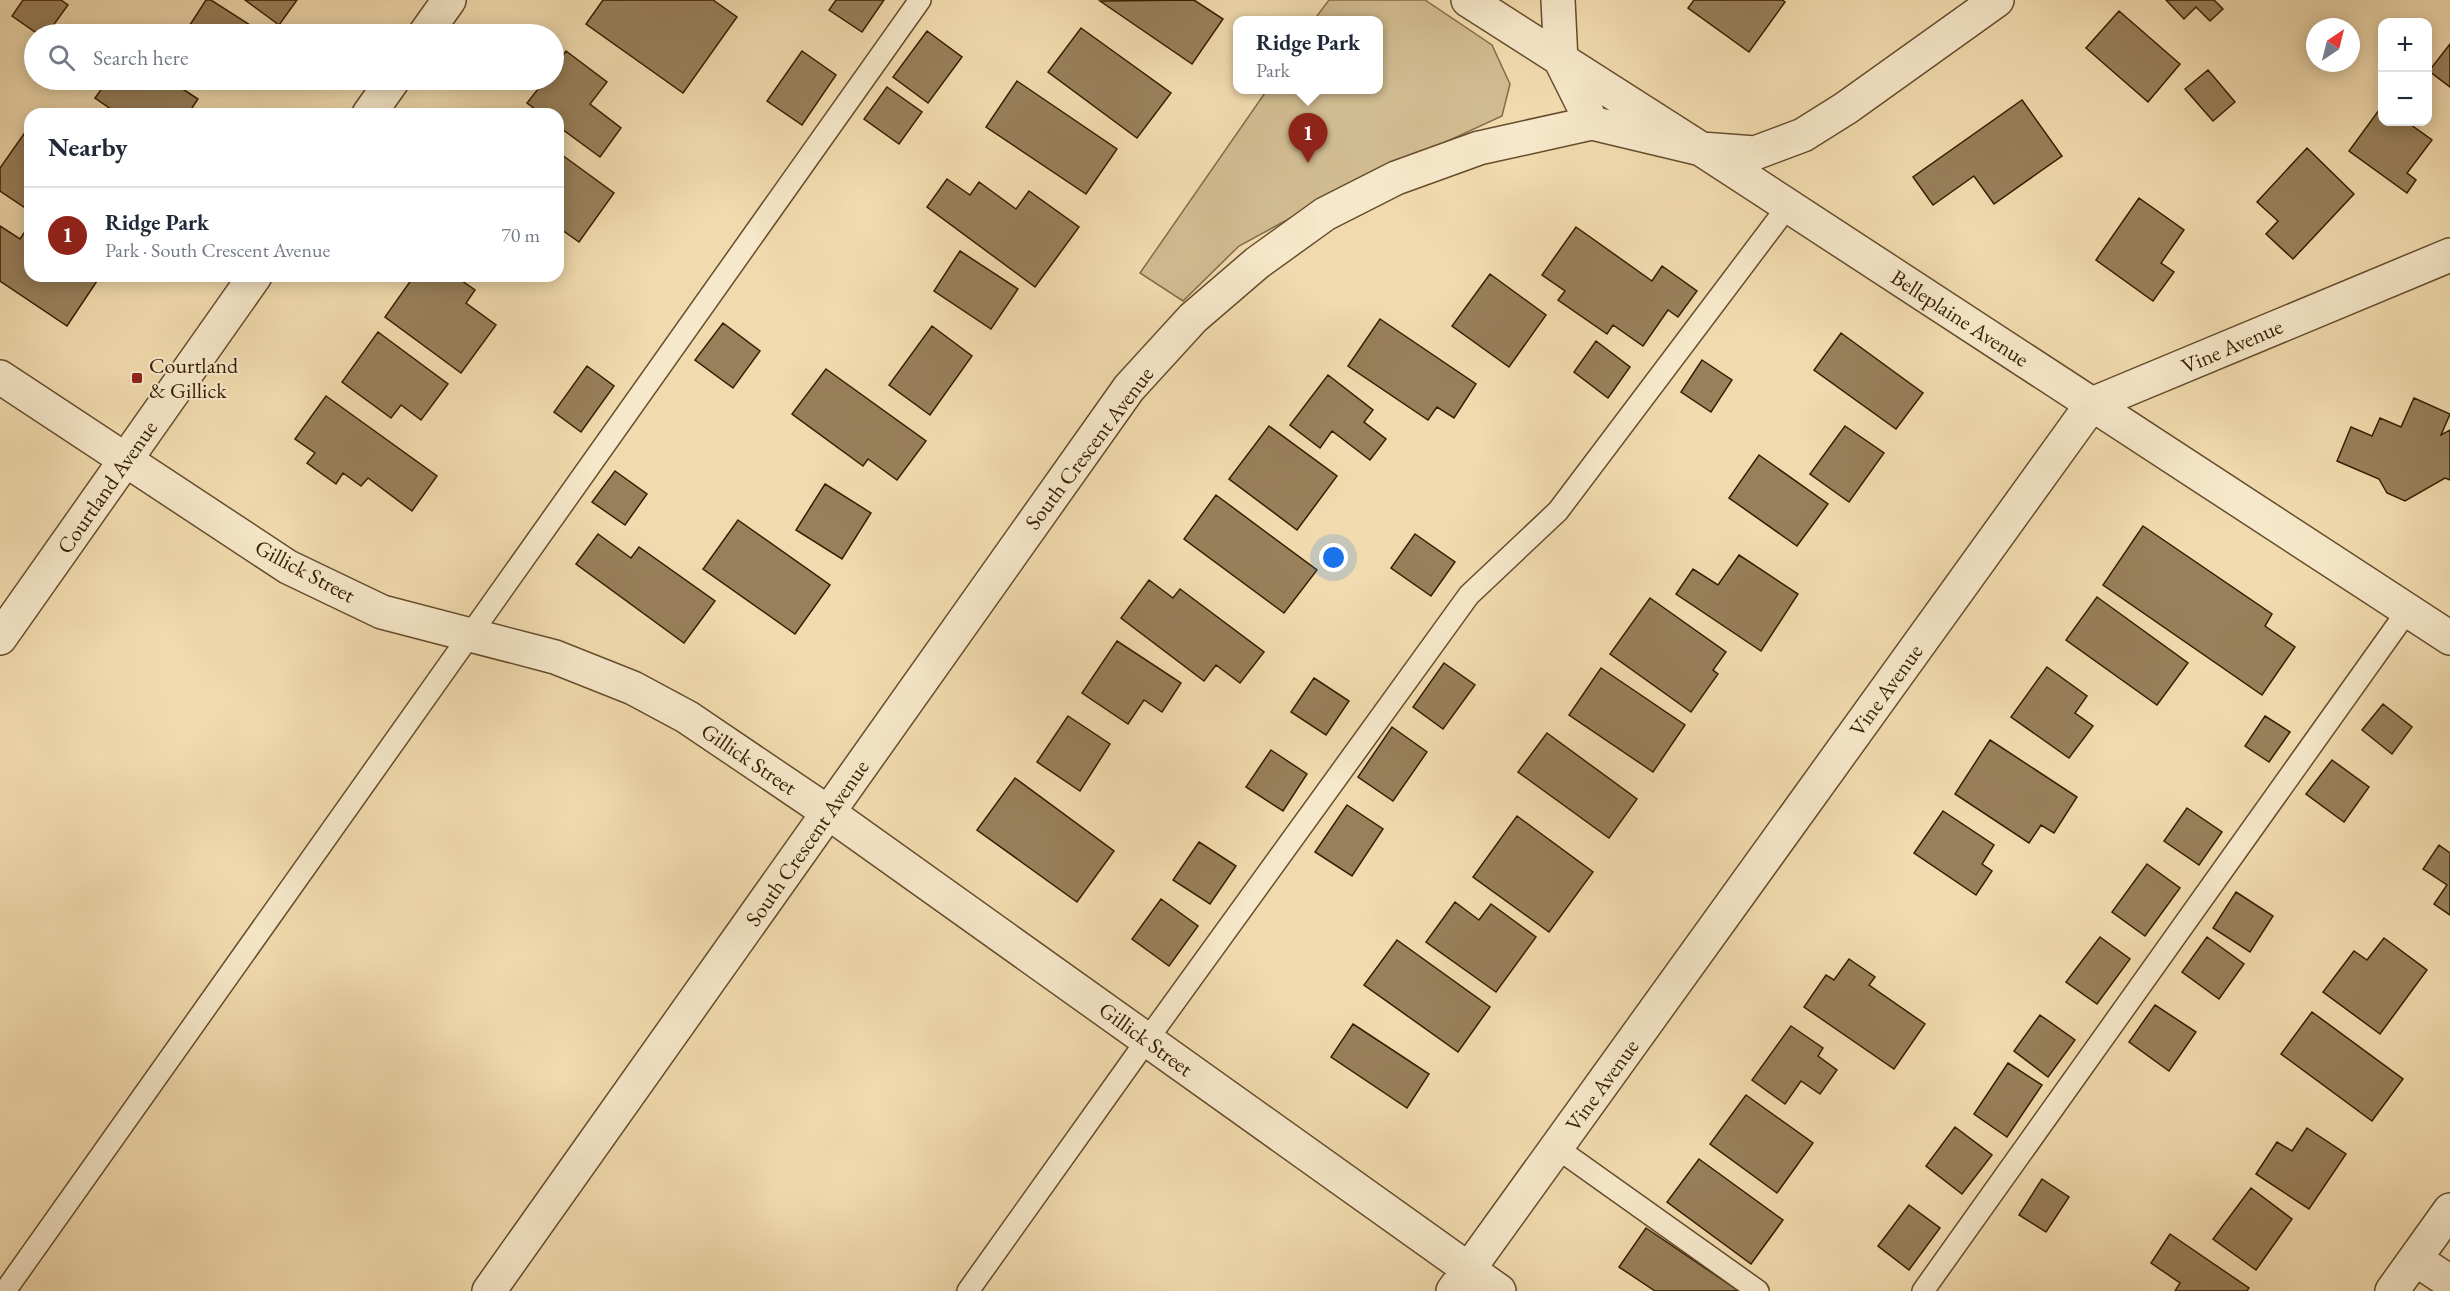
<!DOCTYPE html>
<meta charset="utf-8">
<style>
body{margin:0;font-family:"EB Garamond",serif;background:#f6f6f7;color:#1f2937}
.controls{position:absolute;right:18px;top:18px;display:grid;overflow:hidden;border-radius:12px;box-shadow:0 3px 15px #0003}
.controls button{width:54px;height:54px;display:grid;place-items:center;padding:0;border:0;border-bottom:2px solid #e0e1e3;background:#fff;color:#1f2937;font:30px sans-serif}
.compass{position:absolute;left:2306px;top:18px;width:54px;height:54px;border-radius:50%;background:#fff;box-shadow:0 3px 15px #0003;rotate:35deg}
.you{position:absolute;left:1334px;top:558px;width:21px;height:21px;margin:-15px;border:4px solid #fff;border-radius:50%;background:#1a73e8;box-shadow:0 0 0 9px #1a73e833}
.badge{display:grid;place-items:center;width:39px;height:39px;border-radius:50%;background:#8f2418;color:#fff;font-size:20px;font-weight:700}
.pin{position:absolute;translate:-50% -50px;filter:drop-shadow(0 2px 3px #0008)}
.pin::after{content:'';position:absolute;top:32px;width:21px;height:18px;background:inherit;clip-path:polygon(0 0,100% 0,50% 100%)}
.popup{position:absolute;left:1233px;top:16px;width:150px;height:78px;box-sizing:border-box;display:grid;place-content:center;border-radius:12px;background:#fff;filter:drop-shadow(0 2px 4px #0005);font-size:20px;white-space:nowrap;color:#747a83}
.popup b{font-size:22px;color:#1f2937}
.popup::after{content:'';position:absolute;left:50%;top:100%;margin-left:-12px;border:12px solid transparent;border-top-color:#fff}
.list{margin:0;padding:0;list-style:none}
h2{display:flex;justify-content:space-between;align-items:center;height:78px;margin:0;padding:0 24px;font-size:26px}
h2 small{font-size:20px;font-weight:400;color:#747a83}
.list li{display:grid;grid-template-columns:39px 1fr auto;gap:18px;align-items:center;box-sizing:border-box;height:96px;padding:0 24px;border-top:2px solid #e0e1e3}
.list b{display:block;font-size:22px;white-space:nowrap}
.list p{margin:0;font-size:20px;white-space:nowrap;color:#747a83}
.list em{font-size:20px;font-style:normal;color:#747a83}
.icon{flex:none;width:33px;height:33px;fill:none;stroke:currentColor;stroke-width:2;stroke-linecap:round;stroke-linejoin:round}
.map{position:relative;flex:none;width:2450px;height:1291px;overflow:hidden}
.search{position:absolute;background:#fff;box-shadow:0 3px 15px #0003;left:24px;top:24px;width:540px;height:66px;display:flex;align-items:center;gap:15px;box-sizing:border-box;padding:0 21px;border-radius:33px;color:#747a83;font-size:22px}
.panel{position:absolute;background:#fff;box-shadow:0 3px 15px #0003;left:24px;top:108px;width:540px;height:174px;border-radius:18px}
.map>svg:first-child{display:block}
.green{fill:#d1bb90;stroke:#846c48;stroke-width:1.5}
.building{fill:#98805a;stroke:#371d00;stroke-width:1.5}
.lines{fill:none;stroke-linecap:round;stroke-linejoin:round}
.service-casing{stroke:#664c2c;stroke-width:24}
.minor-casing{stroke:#664c2c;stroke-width:36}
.service{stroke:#f6e8ca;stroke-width:21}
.minor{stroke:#f6e8ca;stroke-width:33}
.poi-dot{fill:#8f2418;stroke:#f6e8ca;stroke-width:2}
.labels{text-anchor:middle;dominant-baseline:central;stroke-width:4.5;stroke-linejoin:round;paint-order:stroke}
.street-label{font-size:22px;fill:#371d00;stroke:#f6e8ca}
.poi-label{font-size:22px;fill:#371d00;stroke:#f6e8ca;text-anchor:start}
</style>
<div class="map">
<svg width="2450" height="1291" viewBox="0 0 2450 1291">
<rect width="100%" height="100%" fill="#f1dbae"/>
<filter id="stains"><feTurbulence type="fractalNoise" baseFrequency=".00333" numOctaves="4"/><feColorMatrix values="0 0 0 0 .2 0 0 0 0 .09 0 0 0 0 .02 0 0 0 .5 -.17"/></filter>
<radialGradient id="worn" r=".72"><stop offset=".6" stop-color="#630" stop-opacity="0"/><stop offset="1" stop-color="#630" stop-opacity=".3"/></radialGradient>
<path class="green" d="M 1329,0 L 1425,0 L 1492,45 L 1510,84 L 1502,116 L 1344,189 L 1239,246 L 1183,301 L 1140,273 L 1267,90 L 1378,90 L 1378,21 L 1314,20 Z"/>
<path class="building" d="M 23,0 L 61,0 L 68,5 L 47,34 L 38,34 L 12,16 Z
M 206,0 L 211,0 L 264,34 L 184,34 Z
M 245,0 L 297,0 L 279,25 Z
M 603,0 L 713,0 L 737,17 L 683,93 L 586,24 Z
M 836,0 L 884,0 L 862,32 L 829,10 Z
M 1194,0 L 1223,19 L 1192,64 L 1100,1 Z
M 1694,0 L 1782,0 L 1785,2 L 1749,52 L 1688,8 Z
M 2166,0 L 2214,0 L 2223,9 L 2210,21 L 2196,7 L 2184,19 Z
M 2119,11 L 2180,64 L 2148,102 L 2086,48 Z
M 1081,28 L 1171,93 L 1137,138 L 1048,72 Z
M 927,31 L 962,57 L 928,103 L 893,77 Z
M 2450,44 L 2450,87 L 2429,71 Z
M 566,51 L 607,82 L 590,104 L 621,128 L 600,157 L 558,126 L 558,114 L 542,114 L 527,103 L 545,80 L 554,80 L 554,68 Z
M 802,51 L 836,75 L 802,125 L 767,101 Z
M 2208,70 L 2235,102 L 2213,121 L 2185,89 Z
M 108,80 L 169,80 L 198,99 L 188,114 L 118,114 L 95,98 Z
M 222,80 L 242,80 L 236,89 Z
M 1017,81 L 1117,149 L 1086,194 L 986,127 Z
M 887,87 L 922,112 L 899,144 L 864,119 Z
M 2022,100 L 2062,156 L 1994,204 L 1974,176 L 1933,205 L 1913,177 Z
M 2382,106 L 2382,122 L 2407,122 L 2432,140 L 2407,173 L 2416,180 L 2407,193 L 2349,151 Z
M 26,131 L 30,133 L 30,211 L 0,191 L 0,168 Z
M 2307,148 L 2354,194 L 2293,259 L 2266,234 L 2278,221 L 2257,202 Z
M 558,152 L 614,193 L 579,242 L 558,227 Z
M 947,179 L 970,195 L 979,182 L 1016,209 L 1029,191 L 1079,227 L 1035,287 L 927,207 Z
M 2139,198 L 2184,230 L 2161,263 L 2174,272 L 2153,301 L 2096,260 Z
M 0,226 L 20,239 L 26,230 L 30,232 L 30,276 L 95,276 L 99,278 L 67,326 L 0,281 Z
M 1576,227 L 1652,281 L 1662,266 L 1697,291 L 1678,317 L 1668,310 L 1643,346 L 1613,325 L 1607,334 L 1558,300 L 1565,291 L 1542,275 Z
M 960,251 L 1018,289 L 991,329 L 934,291 Z
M 1490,274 L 1546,315 L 1509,367 L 1452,326 Z
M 414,276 L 455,276 L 475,290 L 466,303 L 496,325 L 461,373 L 385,317 Z
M 1380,319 L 1476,384 L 1454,418 L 1437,407 L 1428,420 L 1348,366 Z
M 723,323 L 760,351 L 733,388 L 695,360 Z
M 932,326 L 972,356 L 930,415 L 889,385 Z
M 378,332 L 448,384 L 421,420 L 401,405 L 391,418 L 342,382 Z
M 1841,333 L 1923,393 L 1896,429 L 1814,370 Z
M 1596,341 L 1630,367 L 1608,398 L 1574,372 Z
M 1702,360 L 1732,380 L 1711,412 L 1681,392 Z
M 587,366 L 614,386 L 581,432 L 554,412 Z
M 826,369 L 926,441 L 897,480 L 868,459 L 863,466 L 792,414 Z
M 1328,375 L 1373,410 L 1364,422 L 1386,439 L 1370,460 L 1332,431 L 1320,448 L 1290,425 Z
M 326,396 L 437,476 L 412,511 L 368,478 L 361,486 L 343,473 L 336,484 L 307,463 L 315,453 L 295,439 Z
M 2414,398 L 2450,414 L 2441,435 L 2450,430 L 2450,480 L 2445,478 L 2405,501 L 2387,493 L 2379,479 L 2337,461 L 2351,427 L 2372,436 L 2380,418 L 2401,427 Z
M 1269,426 L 1337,476 L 1297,530 L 1229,479 Z
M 1845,426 L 1884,453 L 1849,502 L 1810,474 Z
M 1759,455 L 1828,504 L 1797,546 L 1729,498 Z
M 615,471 L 647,494 L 625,525 L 592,502 Z
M 825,484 L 871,513 L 842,559 L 796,530 Z
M 1216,495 L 1317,570 L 1284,613 L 1184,539 Z
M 738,520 L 830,585 L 795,634 L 703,569 Z
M 2143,526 L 2272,614 L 2265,626 L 2295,647 L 2262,695 L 2103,585 Z
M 598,534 L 631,558 L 639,547 L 715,601 L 684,643 L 576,564 Z
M 1415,534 L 1455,562 L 1431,596 L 1391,568 Z
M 1739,555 L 1798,594 L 1761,651 L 1676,594 L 1693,569 L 1718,585 Z
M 1149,580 L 1173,598 L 1180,589 L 1264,652 L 1240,683 L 1216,665 L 1204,681 L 1121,618 Z
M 2097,597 L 2188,663 L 2157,705 L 2066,640 Z
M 1650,598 L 1726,652 L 1713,670 L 1718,674 L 1691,712 L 1610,654 Z
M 1117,641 L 1181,683 L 1162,712 L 1144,700 L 1128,724 L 1082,693 Z
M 1444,663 L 1475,685 L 1443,729 L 1413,707 Z
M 2047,667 L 2087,696 L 2075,713 L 2093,726 L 2069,758 L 2011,717 Z
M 1601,668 L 1685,725 L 1653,772 L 1569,715 Z
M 1314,678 L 1349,701 L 1326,735 L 1291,712 Z
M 2383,704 L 2412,727 L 2392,754 L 2362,730 Z
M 1068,716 L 1110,744 L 1080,791 L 1037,762 Z
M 2265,716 L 2290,732 L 2269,762 L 2245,746 Z
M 1392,727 L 1427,752 L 1393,801 L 1358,777 Z
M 1547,733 L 1637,799 L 1609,838 L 1518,772 Z
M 1990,740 L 2077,797 L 2054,833 L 2041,825 L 2029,843 L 1955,794 Z
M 1271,750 L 1307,774 L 1283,811 L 1246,787 Z
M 2332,760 L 2369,787 L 2344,822 L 2306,794 Z
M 1015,778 L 1114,851 L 1077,902 L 977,830 Z
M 1347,805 L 1383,829 L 1352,876 L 1315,852 Z
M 2187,808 L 2222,832 L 2199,865 L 2164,841 Z
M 1943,811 L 1994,845 L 1982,864 L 1992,871 L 1976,895 L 1914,853 Z
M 1517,816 L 1593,872 L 1549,932 L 1473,877 Z
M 1199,842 L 1236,866 L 1210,904 L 1173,880 Z
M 2439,845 L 2450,853 L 2450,915 L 2434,904 L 2447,885 L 2423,869 Z
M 2147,864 L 2180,888 L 2145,936 L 2112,912 Z
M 2236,892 L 2273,916 L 2250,952 L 2213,928 Z
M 1161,899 L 1198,926 L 1169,966 L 1132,939 Z
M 1455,902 L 1479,920 L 1491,904 L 1536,937 L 1496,992 L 1426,942 Z
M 2100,937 L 2130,959 L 2097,1004 L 2066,982 Z
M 2207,937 L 2244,964 L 2219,999 L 2182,972 Z
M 2384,938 L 2427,970 L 2380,1034 L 2323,992 L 2354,951 L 2367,960 Z
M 1397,940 L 1490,1007 L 1458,1052 L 1364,985 Z
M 1849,959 L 1875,977 L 1869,985 L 1925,1024 L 1894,1069 L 1804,1007 L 1826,975 L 1834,980 Z
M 2155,1005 L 2196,1032 L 2169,1071 L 2129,1042 Z
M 2312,1012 L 2403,1079 L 2372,1121 L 2281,1054 Z
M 2040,1015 L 2075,1040 L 2048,1077 L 2014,1051 Z
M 1353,1024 L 1429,1074 L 1407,1108 L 1331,1057 Z
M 1791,1026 L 1823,1048 L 1818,1056 L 1837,1070 L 1820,1094 L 1801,1081 L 1785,1104 L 1752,1080 Z
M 2008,1063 L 2042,1085 L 2007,1137 L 1974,1114 Z
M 1746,1095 L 1813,1143 L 1777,1193 L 1710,1144 Z
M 1955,1127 L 1992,1155 L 1962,1194 L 1926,1166 Z
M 2307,1128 L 2346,1154 L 2309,1209 L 2256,1174 L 2277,1142 L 2292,1151 Z
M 1699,1159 L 1783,1220 L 1751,1264 L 1667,1202 Z
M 2042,1179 L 2069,1197 L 2046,1232 L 2019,1215 Z
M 2251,1188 L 2292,1219 L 2256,1270 L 2213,1239 Z
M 1909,1205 L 1940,1228 L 1909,1270 L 1878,1246 Z
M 1646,1228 L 1739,1291 L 1655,1291 L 1619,1267 Z
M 2170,1234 L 2249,1288 L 2247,1291 L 2175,1291 L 2180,1283 L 2151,1263 Z"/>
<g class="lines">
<defs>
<path id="service" d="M 1557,1148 L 1758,1291
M 5,1291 L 920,0
M 968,1291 L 1147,1040 L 1469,595 L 1558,511 L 1788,206
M 1923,1291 L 2408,610"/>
<path id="minor" d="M 1468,0 L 1701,149 L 2450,638
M 1558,0 L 1561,61 L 1592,123
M 425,34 L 449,0
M 369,114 L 393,80
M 0,377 L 288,567 L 382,612 L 555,657 L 633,688 L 687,717 L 829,813 L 1499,1291
M 0,638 L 255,276
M 2415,1259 L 2450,1282
M 489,1291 L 1129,388 L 1193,318 L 1257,263 L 1325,214 L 1396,178 L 1479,148 L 1592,123 L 1701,149 L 1755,153 L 1803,135 L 1846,108 L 1997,0
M 1453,1291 L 2092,404 L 2450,255
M 2392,1291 L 2450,1210"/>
</defs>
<use href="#service" class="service-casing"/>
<use href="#minor" class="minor-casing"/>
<use href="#service" class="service"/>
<use href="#minor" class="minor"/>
</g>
<rect class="poi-dot" x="131" y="372" width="12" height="12" rx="3"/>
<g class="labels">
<g class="street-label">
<text transform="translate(1960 318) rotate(33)">Belleplaine Avenue</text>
<text transform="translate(2232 346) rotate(-23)">Vine Avenue</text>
<text transform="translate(1089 448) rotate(-53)">South Crescent Avenue</text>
<text transform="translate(107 487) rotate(-55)">Courtland Avenue</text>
<text transform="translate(305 571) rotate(28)">Gillick Street</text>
<text transform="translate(1886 690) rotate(-54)">Vine Avenue</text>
<text transform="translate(749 759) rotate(34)">Gillick Street</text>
<text transform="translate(807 843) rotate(-55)">South Crescent Avenue</text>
<text transform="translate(1146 1039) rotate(36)">Gillick Street</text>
<text transform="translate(1602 1085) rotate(-54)">Vine Avenue</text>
</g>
<g class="poi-label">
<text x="149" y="365">Courtland<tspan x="149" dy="25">&amp; Gillick</tspan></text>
</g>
</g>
<rect width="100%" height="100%" filter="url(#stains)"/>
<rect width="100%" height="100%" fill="url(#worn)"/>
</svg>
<div class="controls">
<button>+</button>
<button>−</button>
</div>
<svg class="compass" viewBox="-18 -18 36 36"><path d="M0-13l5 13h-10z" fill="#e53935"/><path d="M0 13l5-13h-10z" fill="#747a83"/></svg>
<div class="you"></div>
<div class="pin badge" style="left:1308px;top:163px">1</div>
<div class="popup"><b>Ridge Park</b>Park</div>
<div class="search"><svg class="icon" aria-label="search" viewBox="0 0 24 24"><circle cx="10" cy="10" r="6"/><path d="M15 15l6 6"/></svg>Search here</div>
<section class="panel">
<h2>Nearby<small></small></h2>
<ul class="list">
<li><span class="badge">1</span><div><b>Ridge Park</b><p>Park · South Crescent Avenue</p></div><em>70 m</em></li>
</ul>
</section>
</div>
